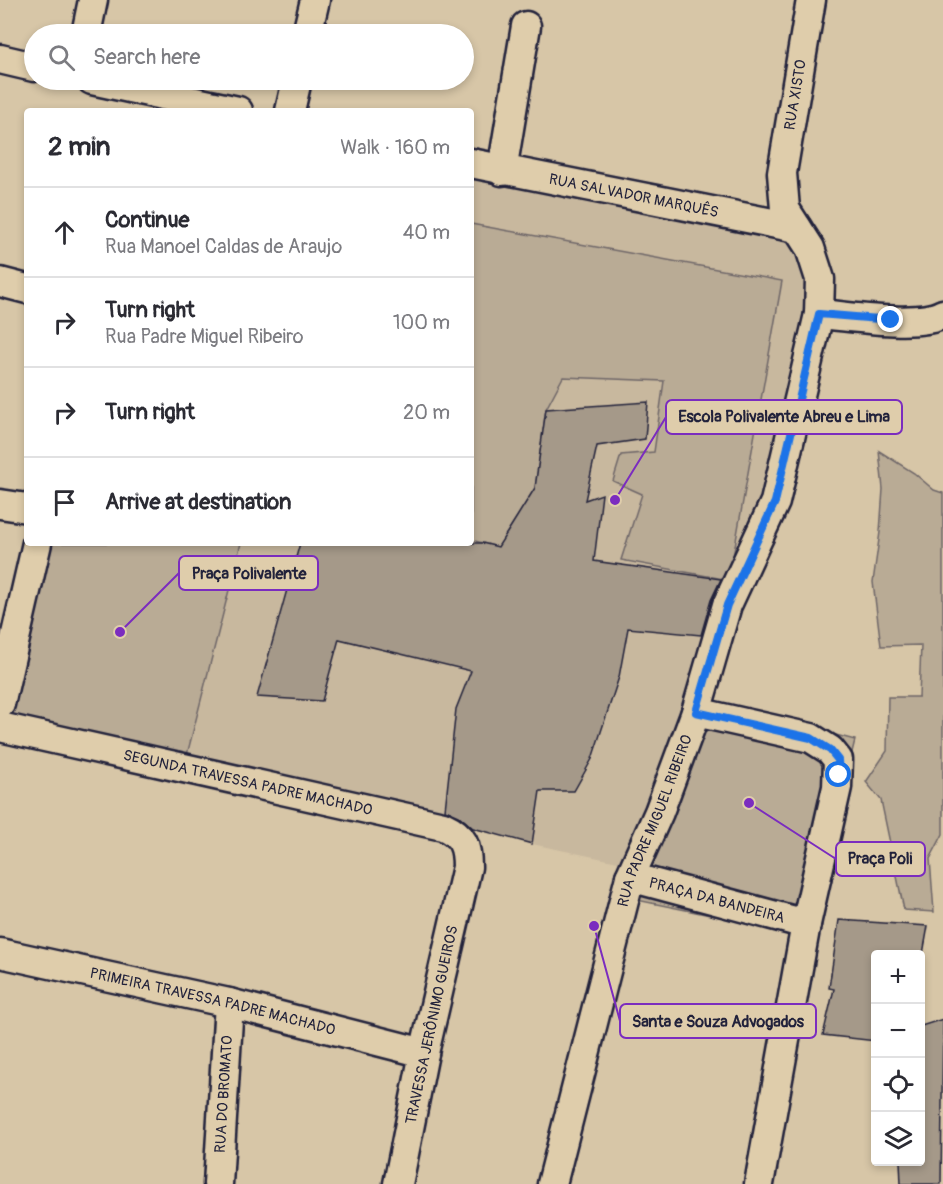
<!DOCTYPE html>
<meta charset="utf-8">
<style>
body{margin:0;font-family:Pangolin,sans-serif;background:#f2f2f3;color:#2b2b33}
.controls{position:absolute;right:18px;bottom:18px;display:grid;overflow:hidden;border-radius:6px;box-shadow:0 3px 9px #0003}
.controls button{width:54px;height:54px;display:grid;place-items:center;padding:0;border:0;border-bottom:2px solid #e1e1e2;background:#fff;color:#2b2b33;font:30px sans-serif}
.stop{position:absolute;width:18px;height:18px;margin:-14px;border:4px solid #1a73e8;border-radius:50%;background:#fff}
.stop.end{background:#1a73e8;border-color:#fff;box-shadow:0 2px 6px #0008}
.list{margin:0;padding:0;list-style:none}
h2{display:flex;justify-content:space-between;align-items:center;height:78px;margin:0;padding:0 24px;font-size:26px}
h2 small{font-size:20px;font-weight:400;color:#7c7c81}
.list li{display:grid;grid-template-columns:39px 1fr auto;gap:18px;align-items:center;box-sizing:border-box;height:90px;padding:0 24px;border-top:2px solid #e1e1e2}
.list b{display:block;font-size:22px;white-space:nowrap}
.list p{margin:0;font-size:20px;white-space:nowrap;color:#7c7c81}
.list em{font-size:20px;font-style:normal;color:#7c7c81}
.icon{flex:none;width:33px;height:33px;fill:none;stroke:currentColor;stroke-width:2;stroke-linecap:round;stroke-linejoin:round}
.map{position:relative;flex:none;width:943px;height:1184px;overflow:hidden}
.search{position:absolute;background:#fff;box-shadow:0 3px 9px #0003;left:24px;top:24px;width:450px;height:66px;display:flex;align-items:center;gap:15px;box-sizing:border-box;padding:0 21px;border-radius:33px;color:#7c7c81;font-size:22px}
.panel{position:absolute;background:#fff;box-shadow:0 3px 9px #0003;left:24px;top:108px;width:450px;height:438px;border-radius:6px}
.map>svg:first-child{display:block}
.built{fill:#c8b89e}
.green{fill:#b9ab95;stroke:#6e6668;stroke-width:1.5}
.building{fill:#a59989;stroke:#22223b;stroke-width:1.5}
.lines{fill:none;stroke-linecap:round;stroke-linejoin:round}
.street-casing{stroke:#22223b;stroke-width:33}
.street{stroke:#dfcdab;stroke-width:28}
.route{stroke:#1a73e8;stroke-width:8}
.labels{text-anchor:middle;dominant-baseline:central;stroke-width:5;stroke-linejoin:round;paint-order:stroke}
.street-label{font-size:15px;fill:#22223b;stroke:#dfcdab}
.leader{fill:none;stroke:#7b2cbf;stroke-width:2}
.callout-dot{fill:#7b2cbf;stroke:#dfcdab;stroke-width:2}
.callout{fill:#dfcdab;stroke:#7b2cbf;stroke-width:2}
.callout-label{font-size:16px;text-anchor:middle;font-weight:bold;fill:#22223b}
</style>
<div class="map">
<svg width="943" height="1184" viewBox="0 0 943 1184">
<rect width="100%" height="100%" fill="#d7c6a7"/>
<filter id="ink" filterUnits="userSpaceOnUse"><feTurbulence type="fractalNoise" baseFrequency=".0167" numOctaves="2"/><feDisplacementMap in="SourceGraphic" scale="12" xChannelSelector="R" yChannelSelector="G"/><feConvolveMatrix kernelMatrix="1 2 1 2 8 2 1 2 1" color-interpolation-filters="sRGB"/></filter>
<g filter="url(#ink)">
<path class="built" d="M 471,175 L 793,240 L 810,281 L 776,457 L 707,636 L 637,866 L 532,844 L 444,819 L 187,755 L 241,543 L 471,543 Z"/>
<path class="green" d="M 471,224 L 782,281 L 729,580 L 621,560 L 642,494 L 613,481 L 621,455 L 654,452 L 664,381 L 563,377 L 546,409 L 535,488 L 498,547 L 471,540 Z
M 879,451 L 914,473 L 934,490 L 943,493 L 943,834 L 930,859 L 934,912 L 904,910 L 881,800 L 866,782 L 887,751 L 888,697 L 919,697 L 921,645 L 881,646 L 873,582 L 880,532 L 883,489 Z
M 43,543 L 241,543 L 187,755 L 2,721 Z
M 693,697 L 855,740 L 807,935 L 627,898 Z"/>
<path class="building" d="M 648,402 L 645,439 L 597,446 L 585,500 L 602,494 L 594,561 L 721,579 L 711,600 L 701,635 L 628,628 L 619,677 L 592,759 L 574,791 L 540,791 L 532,844 L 473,828 L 459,816 L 445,810 L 456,709 L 471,671 L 339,639 L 322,701 L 257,697 L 300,543 L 482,543 L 498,547 L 535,488 L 546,409 Z
M 839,920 L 928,926 L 923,954 L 876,954 L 876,1041 L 823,1035 L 834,989 L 829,988 Z
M 943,1019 L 941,1184 L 901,1184 L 900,1161 L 921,1161 L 921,1026 Z"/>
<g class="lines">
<defs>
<g id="street">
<path d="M 86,34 L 93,0"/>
<path d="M 307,34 L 315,0"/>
<path d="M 0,59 L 34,67"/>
<path d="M 92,80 L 238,111"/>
<path d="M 290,111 L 297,80"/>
<path id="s1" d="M 471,163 L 797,228"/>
<path d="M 502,171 L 526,26"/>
<path d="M 0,282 L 27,289"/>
<path d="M 819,314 C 849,316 918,328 943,314"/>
<path d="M 0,504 L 27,508"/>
<path d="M 0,704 L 37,543"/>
<path d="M 696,712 L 811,738 L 830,750 L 838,760 L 837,787 L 806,924 L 759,1184"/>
<path id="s2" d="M 0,727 L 443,826 C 463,835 467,846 467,867 L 424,1053 L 398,1184"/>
<path id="s3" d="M 630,877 L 806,924"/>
<path id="s4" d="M 0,953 L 229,1003 L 424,1053"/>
<path id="s5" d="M 218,1184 L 229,1003"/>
<path id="s6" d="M 552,1184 L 630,877 L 659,812 L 696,712 L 727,605 L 775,502 L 819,314 L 820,279 L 810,248 L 785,209 L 782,173 L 811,0"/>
</g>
</defs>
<use href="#street" class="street-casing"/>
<use href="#street" class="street"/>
</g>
</g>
<g class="lines" filter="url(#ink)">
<path class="route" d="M 839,775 L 838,760 L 830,750 L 811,738 L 696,712 L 727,605 L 775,502 L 819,314 L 891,320"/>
</g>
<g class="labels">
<g class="street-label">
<text stroke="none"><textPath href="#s6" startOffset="1142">RUA XISTO</textPath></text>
<text stroke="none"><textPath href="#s1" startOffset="166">RUA SALVADOR MARQUÊS</textPath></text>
<text stroke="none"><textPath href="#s2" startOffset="254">SEGUNDA TRAVESSA PADRE MACHADO</textPath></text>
<text stroke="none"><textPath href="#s6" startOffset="378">RUA PADRE MIGUEL RIBEIRO</textPath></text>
<text stroke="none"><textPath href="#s3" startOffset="90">PRAÇA DA BANDEIRA</textPath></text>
<text stroke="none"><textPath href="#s4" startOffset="218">PRIMEIRA TRAVESSA PADRE MACHADO</textPath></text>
<text transform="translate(432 1025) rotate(-78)">TRAVESSA JERÔNIMO GUEIROS</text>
<text stroke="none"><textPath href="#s5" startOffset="90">RUA DO BROMATO</textPath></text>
</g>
</g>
<path class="leader" d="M615 500L666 417M120 632L179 573M749 803L836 859M594 926L620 1021"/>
<g class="callout-dot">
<circle cx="615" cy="500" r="6"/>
<circle cx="120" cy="632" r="6"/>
<circle cx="749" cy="803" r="6"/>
<circle cx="594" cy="926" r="6"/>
</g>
<g class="callout">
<rect x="666" y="400" width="236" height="34" rx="6"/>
<rect x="179" y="556" width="139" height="34" rx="6"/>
<rect x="836" y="842" width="89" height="34" rx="6"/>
<rect x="620" y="1004" width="196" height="34" rx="6"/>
</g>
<g class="callout-label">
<text x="784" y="422">Escola Polivalente Abreu e Lima</text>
<text x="249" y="579">Praça Polivalente</text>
<text x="880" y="864">Praça Poli</text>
<text x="718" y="1027">Santa e Souza Advogados</text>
</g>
</svg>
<div class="controls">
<button>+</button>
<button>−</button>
<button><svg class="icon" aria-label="locate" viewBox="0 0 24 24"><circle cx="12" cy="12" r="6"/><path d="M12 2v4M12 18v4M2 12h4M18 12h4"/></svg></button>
<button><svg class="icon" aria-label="layers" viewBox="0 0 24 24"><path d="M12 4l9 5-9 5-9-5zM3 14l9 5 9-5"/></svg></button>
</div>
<div class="stop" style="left:839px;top:775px"></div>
<div class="stop end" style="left:891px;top:320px"></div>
<div class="search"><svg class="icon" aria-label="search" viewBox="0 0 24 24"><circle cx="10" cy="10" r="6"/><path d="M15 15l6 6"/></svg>Search here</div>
<section class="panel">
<h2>2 min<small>Walk · 160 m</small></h2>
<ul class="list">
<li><svg class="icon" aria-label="ahead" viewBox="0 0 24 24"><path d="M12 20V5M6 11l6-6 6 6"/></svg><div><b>Continue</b><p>Rua Manoel Caldas de Araujo</p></div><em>40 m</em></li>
<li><svg class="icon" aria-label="right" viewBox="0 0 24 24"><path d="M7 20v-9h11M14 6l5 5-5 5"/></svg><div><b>Turn right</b><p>Rua Padre Miguel Ribeiro</p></div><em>100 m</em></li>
<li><svg class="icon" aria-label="right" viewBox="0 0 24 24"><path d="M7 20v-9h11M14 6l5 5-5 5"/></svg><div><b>Turn right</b></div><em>20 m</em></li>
<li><svg class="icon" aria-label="arrive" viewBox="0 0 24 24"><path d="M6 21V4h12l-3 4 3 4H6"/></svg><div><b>Arrive at destination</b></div></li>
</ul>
</section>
</div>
